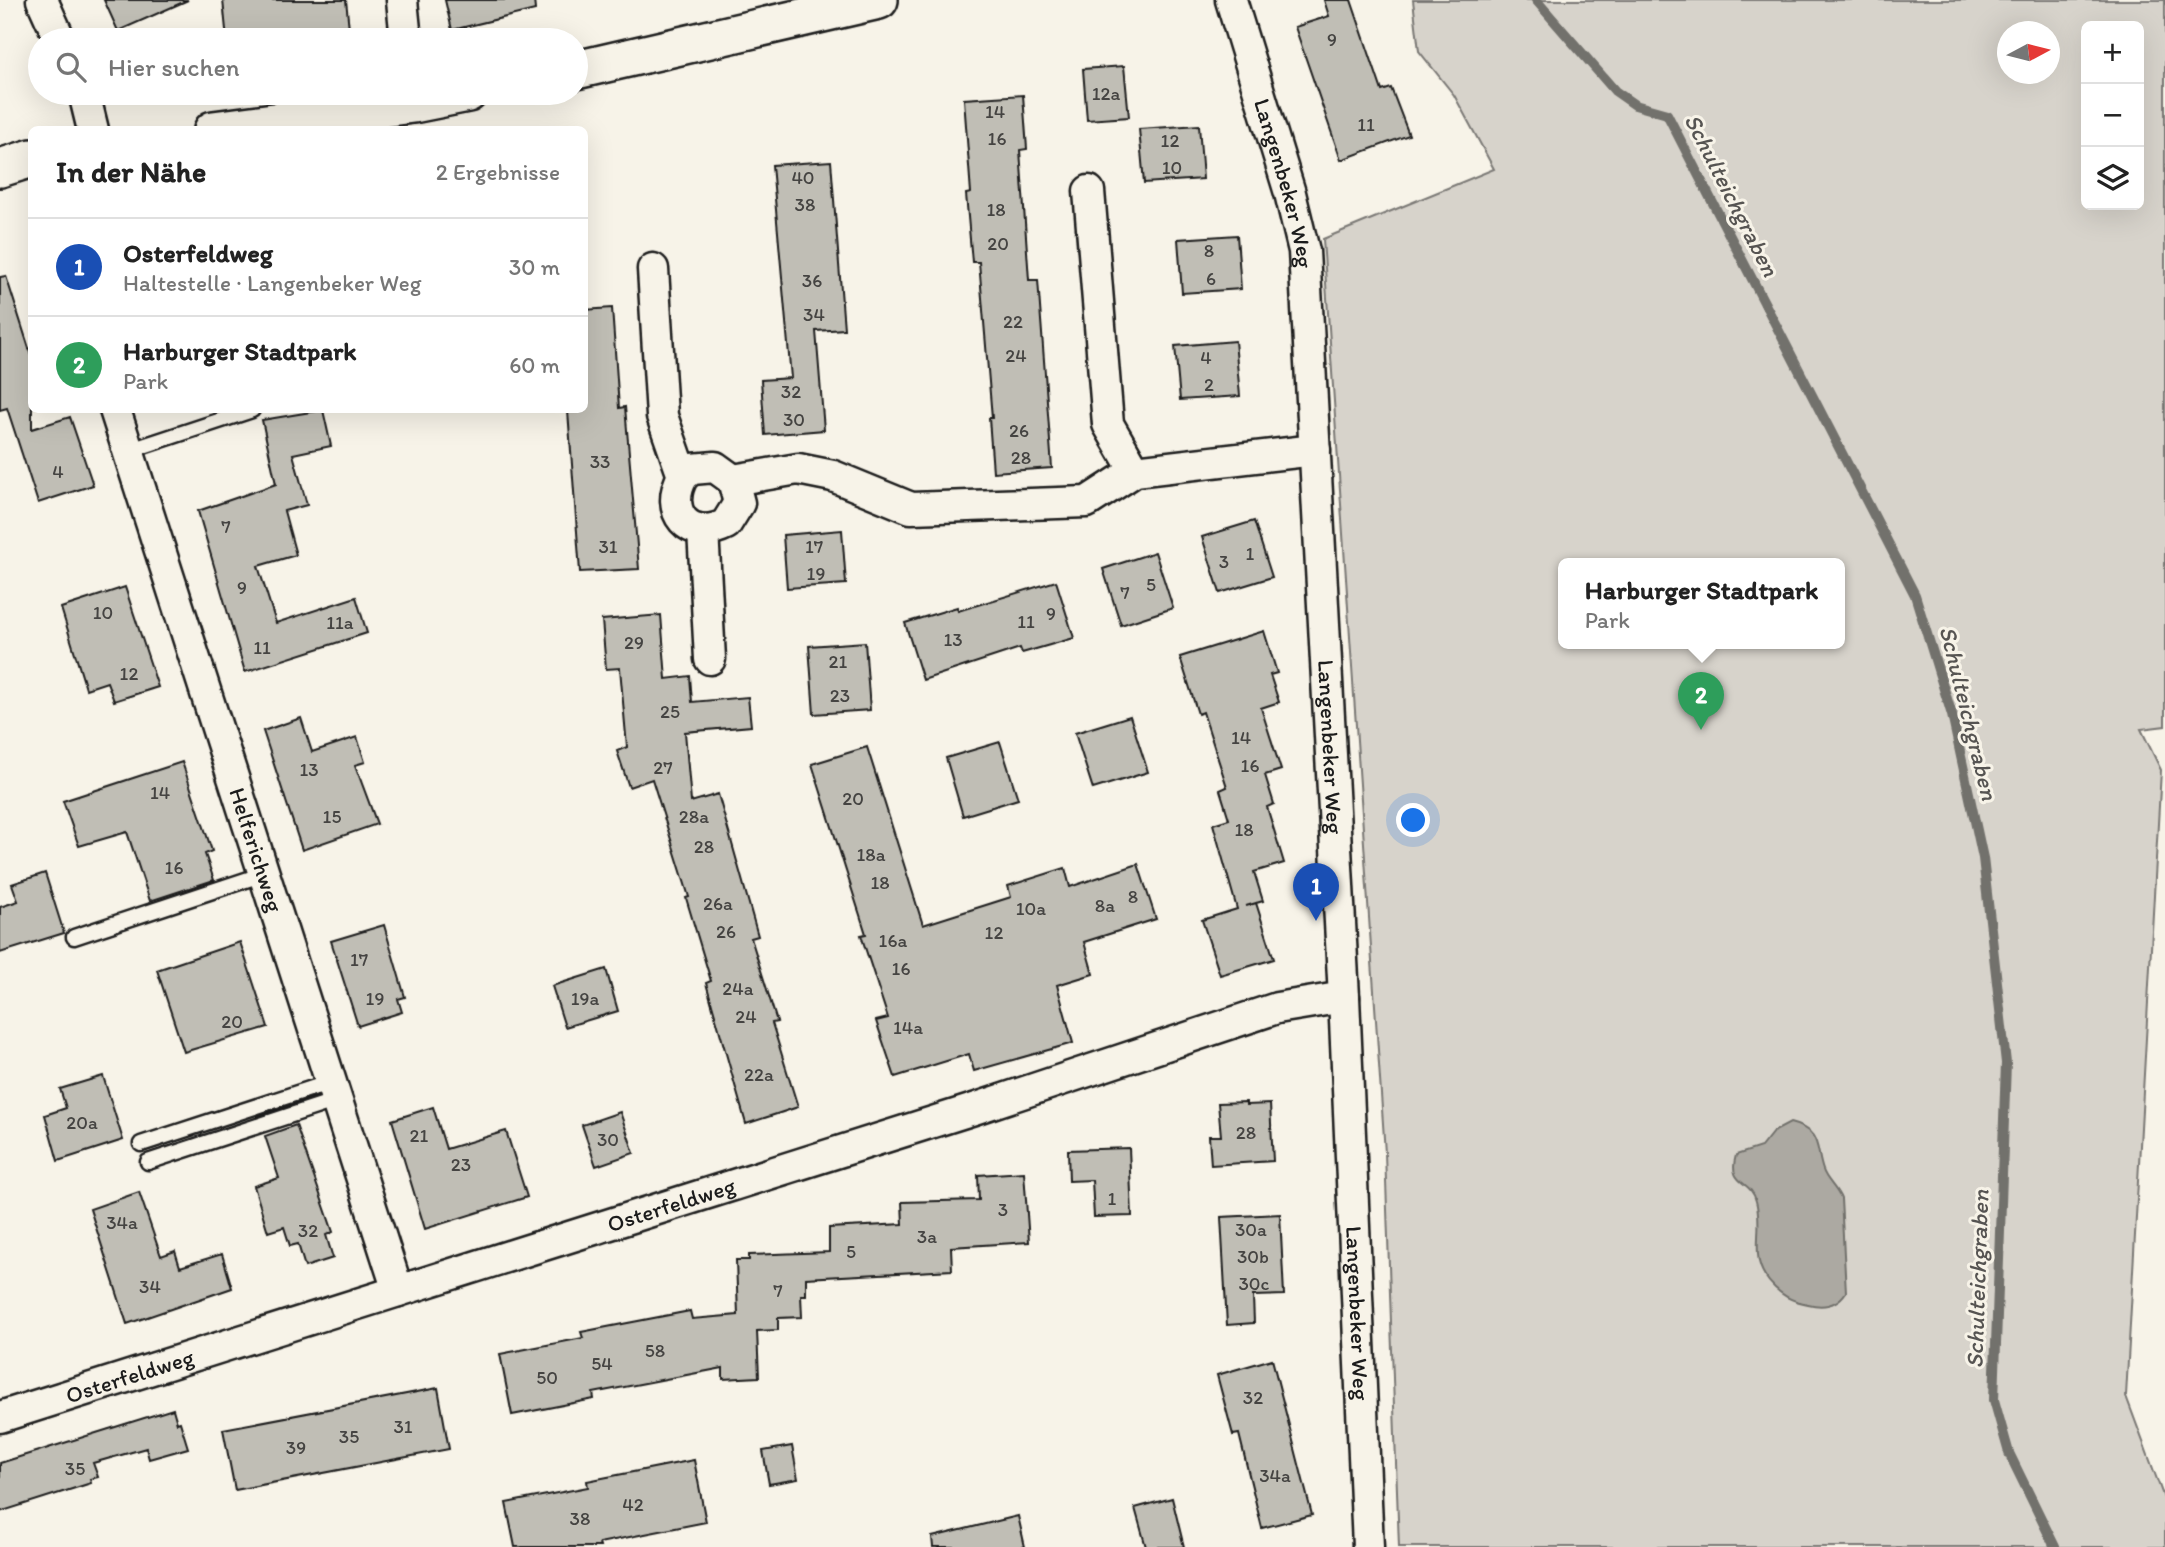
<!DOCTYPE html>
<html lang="de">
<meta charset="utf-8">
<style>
body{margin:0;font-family:Itim,sans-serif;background:#f6f6f6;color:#222}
.controls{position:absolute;right:21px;top:21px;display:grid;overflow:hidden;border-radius:10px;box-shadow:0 7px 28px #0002}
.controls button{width:63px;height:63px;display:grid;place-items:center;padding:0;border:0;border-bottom:2px solid #e0e0e0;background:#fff;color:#222;font:35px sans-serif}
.compass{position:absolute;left:1997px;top:21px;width:63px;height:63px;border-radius:50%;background:#fff;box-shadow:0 7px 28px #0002;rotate:83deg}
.you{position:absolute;left:1414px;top:821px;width:24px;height:24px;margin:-18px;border:5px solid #fff;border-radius:50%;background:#1a73e8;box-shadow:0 0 0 10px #1a73e833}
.badge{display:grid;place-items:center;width:46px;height:46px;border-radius:50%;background:#2563eb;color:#fff;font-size:23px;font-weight:700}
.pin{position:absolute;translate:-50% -58px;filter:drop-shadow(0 2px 4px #0008)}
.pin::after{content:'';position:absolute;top:37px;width:24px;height:21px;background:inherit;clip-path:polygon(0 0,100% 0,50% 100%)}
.popup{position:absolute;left:1558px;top:558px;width:287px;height:91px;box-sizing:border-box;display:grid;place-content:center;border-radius:10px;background:#fff;filter:drop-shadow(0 2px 5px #0005);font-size:23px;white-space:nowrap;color:#767676}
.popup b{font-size:26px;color:#222}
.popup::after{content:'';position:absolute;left:50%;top:100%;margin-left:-14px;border:14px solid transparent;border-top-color:#fff}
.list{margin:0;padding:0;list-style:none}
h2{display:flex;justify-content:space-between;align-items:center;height:91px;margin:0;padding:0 28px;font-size:30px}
h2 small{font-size:23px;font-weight:400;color:#767676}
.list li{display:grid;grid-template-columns:46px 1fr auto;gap:21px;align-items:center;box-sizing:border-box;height:98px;padding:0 28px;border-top:2px solid #e0e0e0}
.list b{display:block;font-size:26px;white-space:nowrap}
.list p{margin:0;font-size:23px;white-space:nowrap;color:#767676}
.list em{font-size:23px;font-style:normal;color:#767676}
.icon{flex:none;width:38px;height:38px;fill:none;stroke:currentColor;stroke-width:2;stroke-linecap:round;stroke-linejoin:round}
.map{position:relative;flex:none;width:2165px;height:1547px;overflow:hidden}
.search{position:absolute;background:#fff;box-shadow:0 7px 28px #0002;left:28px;top:28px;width:560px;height:77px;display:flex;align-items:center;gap:18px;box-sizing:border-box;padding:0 24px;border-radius:38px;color:#767676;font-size:26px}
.panel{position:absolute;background:#fff;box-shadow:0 7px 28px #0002;left:28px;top:126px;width:560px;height:287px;border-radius:10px}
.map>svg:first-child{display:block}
.green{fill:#d7d3cb;stroke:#7a7874;stroke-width:2;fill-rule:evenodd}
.water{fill:#aca9a2;stroke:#72716c;stroke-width:2}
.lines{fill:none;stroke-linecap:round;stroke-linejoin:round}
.stream{stroke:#72716c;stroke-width:10}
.building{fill:#c0beb5;stroke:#1c1c1c;stroke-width:2}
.service-casing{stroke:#1c1c1c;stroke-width:19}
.minor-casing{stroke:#1c1c1c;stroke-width:35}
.tertiary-casing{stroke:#1c1c1c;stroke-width:42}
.service{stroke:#f7f3e8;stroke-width:14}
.minor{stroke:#f7f3e8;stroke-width:30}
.tertiary{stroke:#f7f3e8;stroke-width:37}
.labels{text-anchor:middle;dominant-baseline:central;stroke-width:6;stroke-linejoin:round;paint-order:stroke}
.number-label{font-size:19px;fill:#454442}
.street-label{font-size:23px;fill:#1c1c1c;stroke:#f7f3e8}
.water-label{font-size:24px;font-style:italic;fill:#565452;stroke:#f7f3e8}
</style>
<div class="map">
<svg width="2165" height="1547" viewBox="0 0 2165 1547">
<rect width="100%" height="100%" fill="#f7f3e8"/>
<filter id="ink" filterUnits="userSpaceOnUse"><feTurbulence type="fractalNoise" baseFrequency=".0143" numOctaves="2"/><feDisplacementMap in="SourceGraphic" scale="14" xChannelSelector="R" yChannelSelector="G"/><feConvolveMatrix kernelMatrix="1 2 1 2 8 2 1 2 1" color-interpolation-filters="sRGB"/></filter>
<g filter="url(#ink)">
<path class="green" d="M 1413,0 L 2165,0 L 2165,726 L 2141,729 L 2161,770 L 2126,1396 L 2165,1501 L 2165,1547 L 1399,1547 L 1385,1153 L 1323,239 L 1494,169 L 1454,95 L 1419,51 ZM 2086,26 L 2139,26 L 2139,205 L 2086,205 ZM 2008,32 L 2050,32 L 2050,74 L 2008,74 ZM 1563,564 L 1839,564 L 1839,644 L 1563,644 Z"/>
<path class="water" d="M 1790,1123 C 1823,1131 1815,1148 1823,1170 C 1826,1180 1837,1188 1841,1199 L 1846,1292 C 1837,1306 1824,1308 1808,1304 C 1793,1301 1786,1298 1775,1288 C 1745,1260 1765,1234 1756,1201 C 1751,1179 1727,1186 1736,1155 L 1761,1147 L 1773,1132 Z"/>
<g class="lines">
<path class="stream" d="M 1536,0 L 1615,91 L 1635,105 L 1667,114 L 1915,595 L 1952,715 L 1983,858 L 2006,1063 L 1994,1400 L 2009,1453 L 2055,1547"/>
</g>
<path class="building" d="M 104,0 L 188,0 L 118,31 Z
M 223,0 L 346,0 L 350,38 L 227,40 Z
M 445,0 L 534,0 L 535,10 L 452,30 Z
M 1324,0 L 1351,0 L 1382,91 L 1391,88 L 1409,135 L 1341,160 L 1295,27 L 1329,16 Z
M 1124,66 L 1129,117 L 1087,120 L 1083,69 Z
M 1023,95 L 1027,149 L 1020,150 L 1029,280 L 1038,280 L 1052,468 L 993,472 L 989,418 L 992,418 L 979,262 L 972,262 L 966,194 L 971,193 L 964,99 Z
M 1199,125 L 1203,179 L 1144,183 L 1139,129 Z
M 831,161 L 844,329 L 816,331 L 824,430 L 765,435 L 761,380 L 791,378 L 772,165 Z
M 1237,235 L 1241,289 L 1182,293 L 1178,239 Z
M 6,276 L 32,358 L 32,429 L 70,417 L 93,485 L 38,503 L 7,408 L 0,410 L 0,277 Z
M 612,308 L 619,408 L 625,407 L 639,569 L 580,572 L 568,411 L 584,410 L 584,310 Z
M 1235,341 L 1240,396 L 1180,400 L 1175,346 Z
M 323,410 L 331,446 L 293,454 L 307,505 L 284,511 L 296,555 L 258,566 L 276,623 L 356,597 L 367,633 L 245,672 L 198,511 L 276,484 L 262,420 Z
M 1254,521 L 1272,577 L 1220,593 L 1202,537 Z
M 842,530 L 846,584 L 787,588 L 783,535 Z
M 1155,552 L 1173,608 L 1121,625 L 1103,569 Z
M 1056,581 L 1074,638 L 1022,653 L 1020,648 L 923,680 L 905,623 L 957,607 L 958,611 Z
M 125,587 L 158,687 L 114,701 L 107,682 L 86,689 L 61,608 Z
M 661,615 L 666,679 L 690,676 L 692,702 L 748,697 L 751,726 L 685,732 L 691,802 L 718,794 L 758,936 L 751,938 L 777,1022 L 772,1023 L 798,1107 L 746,1124 L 706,983 L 711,981 L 686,898 L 689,897 L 652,779 L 629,787 L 617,751 L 627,747 L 620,668 L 606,669 L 602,620 Z
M 1264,631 L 1277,673 L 1270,675 L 1279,702 L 1261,708 L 1281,770 L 1265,775 L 1274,804 L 1267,807 L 1284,863 L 1254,872 L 1263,901 L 1246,906 L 1256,903 L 1274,959 L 1220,975 L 1202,920 L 1237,909 L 1213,824 L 1229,819 L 1220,790 L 1227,787 L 1203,712 L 1198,714 L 1180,657 Z
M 865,642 L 870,710 L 814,714 L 809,646 Z
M 1130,716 L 1148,772 L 1093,789 L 1075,733 Z
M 301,718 L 312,752 L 357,737 L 365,762 L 355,765 L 377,824 L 302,850 L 263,731 Z
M 1000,742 L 1018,799 L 963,816 L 946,758 Z
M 867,747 L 923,925 L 1011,897 L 1008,886 L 1065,868 L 1070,887 L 1138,864 L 1156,919 L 1084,942 L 1093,974 L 1057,985 L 1073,1043 L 974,1071 L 969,1054 L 895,1077 L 876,1021 L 888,1018 L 861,935 L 866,934 L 812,764 Z
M 182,762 L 212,851 L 205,854 L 214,880 L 150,901 L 127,832 L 79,846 L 63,801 Z
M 45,873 L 64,933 L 0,953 L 0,907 L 18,901 L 12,884 Z
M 384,925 L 405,997 L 398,999 L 402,1012 L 358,1026 L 331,941 Z
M 240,942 L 268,1027 L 184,1052 L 157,970 Z
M 606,969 L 618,1011 L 565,1027 L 552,986 Z
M 103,1076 L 123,1140 L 58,1161 L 45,1115 L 66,1108 L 60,1089 Z
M 1246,1102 L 1246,1105 L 1270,1104 L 1273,1161 L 1211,1165 L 1209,1136 L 1221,1136 L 1218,1103 Z
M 433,1107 L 446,1149 L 506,1131 L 527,1197 L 425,1229 L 392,1120 Z
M 620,1112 L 634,1153 L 596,1166 L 582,1125 Z
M 296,1125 L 333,1232 L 326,1235 L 333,1258 L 305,1267 L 298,1244 L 290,1246 L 284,1227 L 268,1232 L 254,1186 L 279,1178 L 265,1136 Z
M 1129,1148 L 1132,1216 L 1094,1217 L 1092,1180 L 1069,1181 L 1068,1150 Z
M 1024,1172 L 1029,1242 L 951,1247 L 952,1270 L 806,1278 L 806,1295 L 801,1295 L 802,1317 L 778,1318 L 778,1330 L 757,1331 L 759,1377 L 723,1379 L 723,1368 L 593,1393 L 594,1399 L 512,1415 L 500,1354 L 583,1338 L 581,1332 L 690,1311 L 692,1319 L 738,1315 L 736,1260 L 749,1260 L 749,1255 L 829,1252 L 829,1228 L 903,1224 L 902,1202 L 979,1200 L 978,1175 Z
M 139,1192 L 161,1256 L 175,1251 L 180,1267 L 222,1254 L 232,1288 L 127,1324 L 90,1209 Z
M 1280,1214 L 1284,1295 L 1253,1296 L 1254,1323 L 1227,1325 L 1221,1217 Z
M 1272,1359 L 1312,1515 L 1262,1528 L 1239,1434 L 1233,1435 L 1217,1375 Z
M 438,1388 L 449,1449 L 235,1490 L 223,1429 Z
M 173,1409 L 177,1423 L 180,1422 L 188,1448 L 149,1459 L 146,1448 L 93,1463 L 98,1477 L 90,1479 L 91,1483 L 0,1512 L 0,1463 Z
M 792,1446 L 798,1479 L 769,1484 L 763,1451 Z
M 694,1460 L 706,1522 L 599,1543 L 600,1547 L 515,1547 L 506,1503 L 588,1487 L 587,1481 Z
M 1172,1498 L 1184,1547 L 1146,1547 L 1135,1508 Z
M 1018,1516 L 1025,1547 L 933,1547 L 932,1537 Z"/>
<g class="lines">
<defs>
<path id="service" d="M 128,451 L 252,410
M 74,937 L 264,874
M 141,1144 L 331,1082
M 148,1162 L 337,1100"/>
<g id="minor">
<path d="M 42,0 L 60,40"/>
<path d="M 402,0 L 406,40"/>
<path id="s1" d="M 1231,0 L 1290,193 L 1304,251 L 1344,997 L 1368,1547"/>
<path d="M 84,93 L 93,130"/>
<path d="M 1089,191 L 1108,424 L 1135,471"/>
<path d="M 653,269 L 662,416 L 683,476 C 663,511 689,543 726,524 L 739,503 L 733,480 L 715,467 L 692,469 L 683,476"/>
<path id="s2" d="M 115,410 L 398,1291"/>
<path d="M 733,480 L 798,469 L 833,476 L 911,508 L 1087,502 L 1135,471 L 1315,450"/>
<path d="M 703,530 L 710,659"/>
<path id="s3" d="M 0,1417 L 974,1109 L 1277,1008 L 1344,997"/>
</g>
<path id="tertiary" d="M 576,70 L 879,0
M 213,130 L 413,104 L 468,93
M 0,168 L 32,158"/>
</defs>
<use href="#service" class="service-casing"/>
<use href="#minor" class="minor-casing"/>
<use href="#tertiary" class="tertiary-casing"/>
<use href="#service" class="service"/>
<use href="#minor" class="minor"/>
<use href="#tertiary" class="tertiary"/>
</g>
</g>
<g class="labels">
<g class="number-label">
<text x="1332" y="39">9</text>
<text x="1106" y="93">12a</text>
<text x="995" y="111">14</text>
<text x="1366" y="124">11</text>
<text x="997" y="138">16</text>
<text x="1170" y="140">12</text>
<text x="1172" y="167">10</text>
<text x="803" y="177">40</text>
<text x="805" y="204">38</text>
<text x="996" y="209">18</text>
<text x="998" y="243">20</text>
<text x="1209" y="250">8</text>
<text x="1211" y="278">6</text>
<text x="812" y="280">36</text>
<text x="814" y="314">34</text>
<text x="1013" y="321">22</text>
<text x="1016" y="355">24</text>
<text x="1206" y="357">4</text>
<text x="1209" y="384">2</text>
<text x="791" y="391">32</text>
<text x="794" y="419">30</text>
<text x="1019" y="430">26</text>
<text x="1021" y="457">28</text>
<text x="600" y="461">33</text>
<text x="58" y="471">4</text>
<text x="226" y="526">7</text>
<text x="608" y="546">31</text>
<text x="814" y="546">17</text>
<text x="1250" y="553">1</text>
<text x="1224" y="561">3</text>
<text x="816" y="573">19</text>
<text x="1151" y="584">5</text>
<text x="242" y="587">9</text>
<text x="1125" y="592">7</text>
<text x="103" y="612">10</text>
<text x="1051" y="613">9</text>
<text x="1026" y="621">11</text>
<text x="340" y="622">11a</text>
<text x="953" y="639">13</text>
<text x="634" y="642">29</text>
<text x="262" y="647">11</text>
<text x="838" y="661">21</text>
<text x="129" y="673">12</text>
<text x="840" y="695">23</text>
<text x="670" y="711">25</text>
<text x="1241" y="737">14</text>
<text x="1250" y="765">16</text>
<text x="663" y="767">27</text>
<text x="309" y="769">13</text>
<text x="160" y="792">14</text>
<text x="853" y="798">20</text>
<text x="332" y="816">15</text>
<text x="694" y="816">28a</text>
<text x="1244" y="829">18</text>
<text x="704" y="846">28</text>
<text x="871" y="854">18a</text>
<text x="174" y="867">16</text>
<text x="880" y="882">18</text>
<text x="1133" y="896">8</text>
<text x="718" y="903">26a</text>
<text x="1105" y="905">8a</text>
<text x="1031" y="908">10a</text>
<text x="726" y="931">26</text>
<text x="994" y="932">12</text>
<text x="893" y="940">16a</text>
<text x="359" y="959">17</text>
<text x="901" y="968">16</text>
<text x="738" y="988">24a</text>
<text x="375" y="998">19</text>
<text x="585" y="998">19a</text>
<text x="746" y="1016">24</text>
<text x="232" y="1021">20</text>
<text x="908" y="1027">14a</text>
<text x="759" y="1074">22a</text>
<text x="82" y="1122">20a</text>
<text x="1246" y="1132">28</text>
<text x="419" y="1135">21</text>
<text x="608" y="1139">30</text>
<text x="461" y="1164">23</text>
<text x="1112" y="1198">1</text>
<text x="1003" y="1209">3</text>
<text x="122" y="1222">34a</text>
<text x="1251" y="1229">30a</text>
<text x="308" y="1230">32</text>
<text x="927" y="1236">3a</text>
<text x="851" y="1251">5</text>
<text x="1253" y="1256">30b</text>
<text x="1254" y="1283">30c</text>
<text x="150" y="1286">34</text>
<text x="778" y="1290">7</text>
<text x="655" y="1350">58</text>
<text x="602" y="1363">54</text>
<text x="547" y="1377">50</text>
<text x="1253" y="1397">32</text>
<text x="403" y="1426">31</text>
<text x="349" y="1436">35</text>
<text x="296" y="1447">39</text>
<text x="75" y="1468">35</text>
<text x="1275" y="1475">34a</text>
<text x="633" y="1504">42</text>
<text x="580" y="1518">38</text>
</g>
<g class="street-label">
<text stroke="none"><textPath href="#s1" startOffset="191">Langenbeker Weg</textPath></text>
<text stroke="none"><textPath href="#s1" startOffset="758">Langenbeker Weg</textPath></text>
<text stroke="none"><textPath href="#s2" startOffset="462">Helferichweg</textPath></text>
<text stroke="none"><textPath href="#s3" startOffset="704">Osterfeldweg</textPath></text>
<text stroke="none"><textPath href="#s1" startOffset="1325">Langenbeker Weg</textPath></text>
<text stroke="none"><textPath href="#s3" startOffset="136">Osterfeldweg</textPath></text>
</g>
<g class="water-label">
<text transform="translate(1732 195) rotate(63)">Schulteichgraben</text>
<text transform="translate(1969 713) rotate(76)">Schulteichgraben</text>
<text transform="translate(1977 1279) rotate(-88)">Schulteichgraben</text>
</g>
</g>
</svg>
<div class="controls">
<button>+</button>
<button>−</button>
<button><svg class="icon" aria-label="layers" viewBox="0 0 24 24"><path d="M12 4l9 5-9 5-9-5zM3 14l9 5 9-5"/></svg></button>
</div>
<svg class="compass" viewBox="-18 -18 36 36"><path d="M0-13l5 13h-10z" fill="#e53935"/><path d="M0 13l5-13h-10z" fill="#767676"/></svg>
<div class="you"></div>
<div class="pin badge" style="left:1316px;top:921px;background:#1a4fb4">1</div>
<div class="pin badge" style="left:1701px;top:730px;background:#2e9e5b">2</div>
<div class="popup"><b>Harburger Stadtpark</b>Park</div>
<div class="search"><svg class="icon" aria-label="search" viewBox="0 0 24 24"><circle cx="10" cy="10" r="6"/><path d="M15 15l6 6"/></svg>Hier suchen</div>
<section class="panel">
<h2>In der Nähe<small>2 Ergebnisse</small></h2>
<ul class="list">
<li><span class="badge" style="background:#1a4fb4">1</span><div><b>Osterfeldweg</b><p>Haltestelle · Langenbeker Weg</p></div><em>30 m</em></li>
<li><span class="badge" style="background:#2e9e5b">2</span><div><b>Harburger Stadtpark</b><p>Park</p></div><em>60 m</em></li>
</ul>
</section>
</div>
